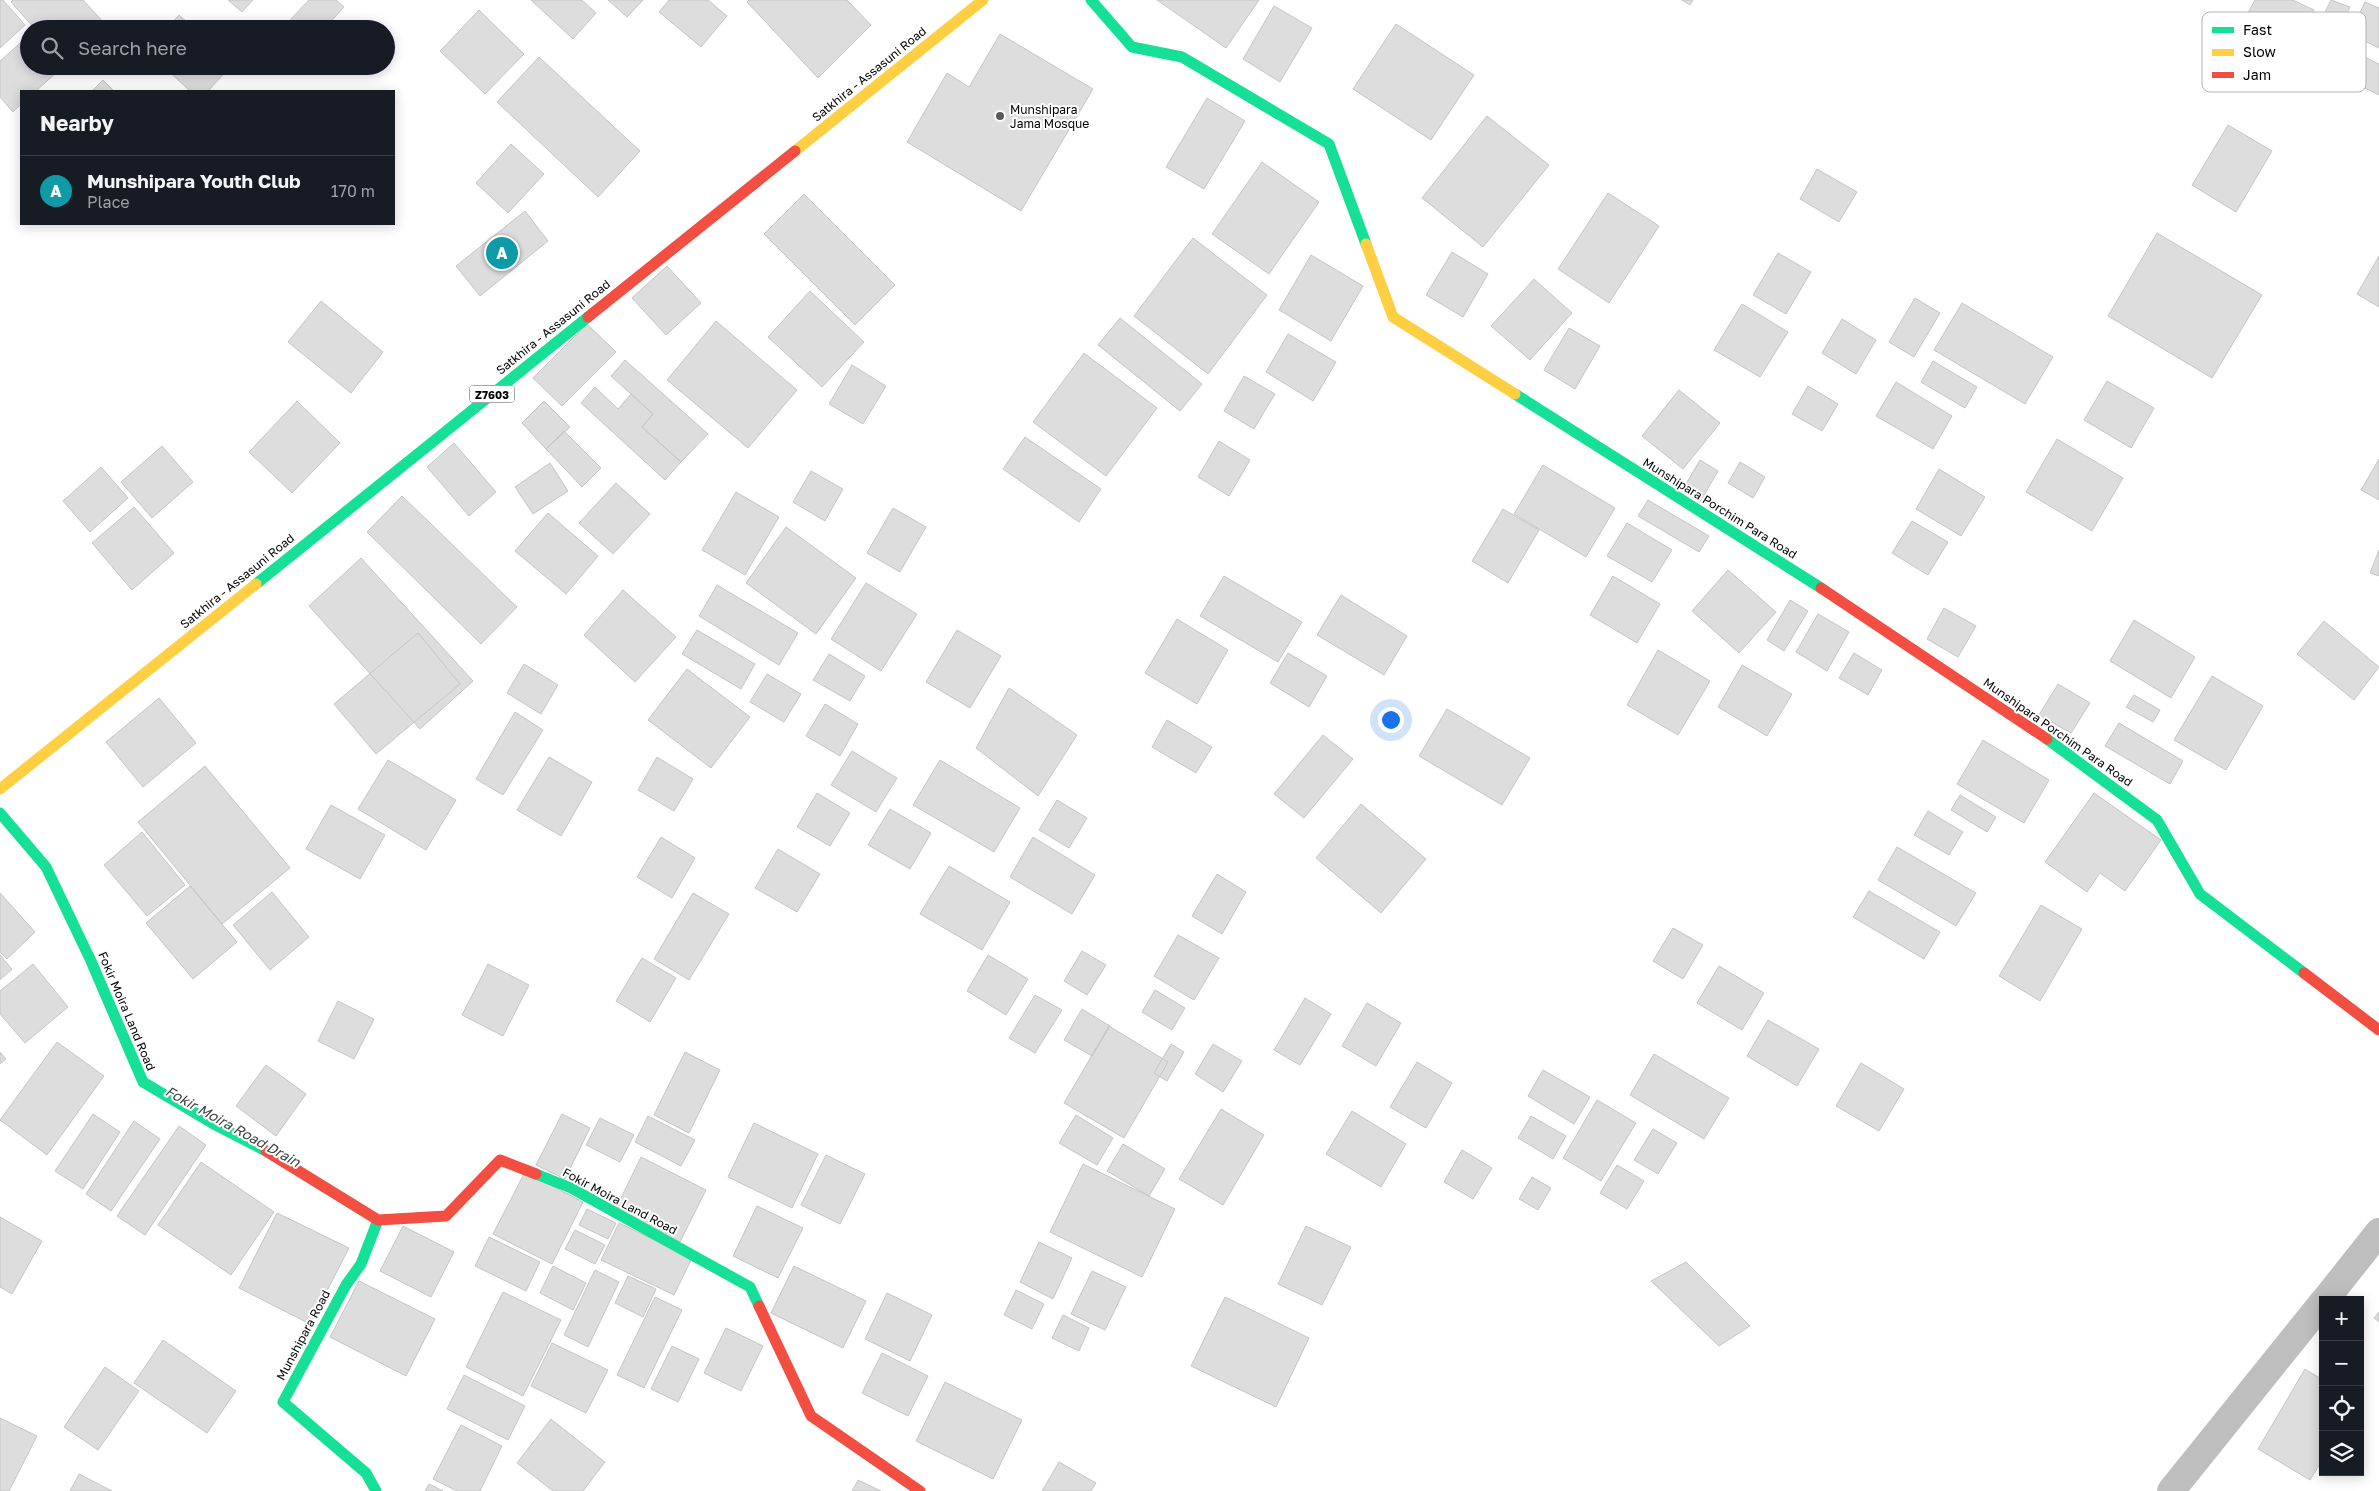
<!DOCTYPE html>
<meta charset="utf-8">
<style>
body{margin:0;font-family:"Golos Text",sans-serif;background:#242831;color:#f1f3f6}
.controls{position:absolute;right:15px;bottom:15px;display:grid;overflow:hidden;border-radius:0px;box-shadow:0 2px 12px #0003}
.controls button{width:45px;height:45px;display:grid;place-items:center;padding:0;border:0;border-bottom:1px solid #363941;background:#171b24;color:#f1f3f6;font:25px sans-serif}
.you{position:absolute;left:1390px;top:719px;width:18px;height:18px;margin:-12px;border:4px solid #fff;border-radius:50%;background:#1a73e8;box-shadow:0 0 0 8px #1a73e833}
.badge{display:grid;place-items:center;width:32px;height:32px;border-radius:50%;background:#adaeaf;color:#fff;font-size:16px;font-weight:700}
.pin{position:absolute;translate:-50% -50%;border:2px solid #fff;box-shadow:0 1px 5px #0006}
.list{margin:0;padding:0;list-style:none}
h2{display:flex;justify-content:space-between;align-items:center;height:65px;margin:0;padding:0 20px;font-size:21px}
h2 small{font-size:16px;font-weight:400;color:#9ea1a6}
.list li{display:grid;grid-template-columns:32px 1fr auto;gap:15px;align-items:center;box-sizing:border-box;height:70px;padding:0 20px;border-top:1px solid #363941}
.list b{display:block;font-size:19px;white-space:nowrap}
.list p{margin:0;font-size:16px;white-space:nowrap;color:#9ea1a6}
.list em{font-size:16px;font-style:normal;color:#9ea1a6}
.icon{flex:none;width:28px;height:28px;fill:none;stroke:currentColor;stroke-width:2;stroke-linecap:round;stroke-linejoin:round}
.map{position:relative;flex:none;width:2379px;height:1491px;overflow:hidden}
.search{position:absolute;background:#171b24;box-shadow:0 2px 12px #0003;left:20px;top:20px;width:375px;height:55px;display:flex;align-items:center;gap:12px;box-sizing:border-box;padding:0 18px;border-radius:28px;color:#9ea1a6;font-size:19px}
.panel{position:absolute;background:#171b24;box-shadow:0 2px 12px #0003;left:20px;top:90px;width:375px;height:135px;border-radius:0px}
.map>svg:first-child{display:block}
.building{fill:#ddd;stroke:#c5c5c5}
.lines{fill:none;stroke-linecap:round;stroke-linejoin:round}
.street{stroke:#bebebe;stroke-width:28}
.fast{stroke:#16e098;stroke-width:11}
.slow{stroke:#ffcf43;stroke-width:11}
.jam{stroke:#f24e42;stroke-width:11}
.poi-dot{fill:#595959;stroke:#fff;stroke-width:2}
.labels{text-anchor:middle;dominant-baseline:central;stroke-width:4;stroke-linejoin:round;paint-order:stroke}
.shield{fill:#fff;stroke:#4c4c4c;stroke-width:1}
.shield-label{font-size:11px;font-weight:bold;fill:#000}
.street-label{font-size:12px;fill:#000;stroke:#fff}
.poi-label{font-size:12px;fill:#000;stroke:#fff;text-anchor:start}
.water-label{font-size:14px;font-style:italic;fill:#414141;stroke:#fff}
.key{fill:#fff;stroke:#b2b2b2;stroke-width:1}
.key-label{font-size:14px;fill:#000}
</style>
<div class="map">
<svg width="2379" height="1491" viewBox="0 0 2379 1491">
<rect width="100%" height="100%" fill="#fff"/>
<path class="building" d="M 0,0 L 3,0 L 25,25 L 0,48 Z
M 13,0 L 83,0 L 107,26 L 104,29 L 35,29 L 11,2 Z
M 228,0 L 253,0 L 242,12 Z
M 309,0 L 336,0 L 344,7 L 324,29 L 298,29 L 289,21 Z
M 531,0 L 582,0 L 596,13 L 573,39 Z
M 608,0 L 643,0 L 627,17 Z
M 669,0 L 708,0 L 727,16 L 701,47 L 659,12 Z
M 749,0 L 847,0 L 871,25 L 818,78 L 747,2 Z
M 1157,0 L 1259,0 L 1226,48 Z
M 1682,0 L 1693,0 L 1690,5 Z
M 2255,0 L 2293,0 L 2314,10 L 2300,38 L 2248,13 Z
M 2331,0 L 2350,7 L 2337,33 L 2319,24 Z
M 2365,2 L 2379,8 L 2379,48 L 2350,34 Z
M 1274,6 L 1312,28 L 1280,82 L 1243,59 Z
M 479,10 L 524,54 L 485,94 L 440,51 Z
M 179,15 L 195,29 L 166,29 Z
M 1396,24 L 1474,75 L 1431,140 L 1353,89 Z
M 1000,34 L 1093,89 L 1021,211 L 907,142 L 947,73 L 969,87 Z
M 27,37 L 29,66 L 53,66 L 58,71 L 36,91 L 21,91 L 21,104 L 13,112 L 0,97 L 0,61 Z
M 2329,40 L 2379,64 L 2379,95 L 2317,65 Z
M 539,57 L 640,151 L 598,197 L 497,102 Z
M 163,66 L 231,66 L 208,91 L 190,91 Z
M 103,80 L 114,91 L 92,91 Z
M 1207,98 L 1245,121 L 1204,189 L 1166,167 Z
M 1487,116 L 1549,165 L 1483,247 L 1422,198 Z
M 2228,125 L 2272,151 L 2236,212 L 2192,185 Z
M 511,144 L 544,174 L 508,213 L 476,183 Z
M 1262,162 L 1319,202 L 1269,274 L 1212,234 Z
M 1817,169 L 1857,192 L 1839,222 L 1800,199 Z
M 1608,193 L 1659,226 L 1609,303 L 1558,269 Z
M 804,194 L 895,285 L 855,325 L 764,234 Z
M 525,211 L 548,241 L 480,296 L 456,266 Z
M 2157,233 L 2262,295 L 2212,378 L 2108,316 Z
M 1193,238 L 1267,295 L 1208,374 L 1134,316 Z
M 1452,252 L 1488,274 L 1463,317 L 1426,295 Z
M 1778,253 L 1811,272 L 1786,314 L 1753,295 Z
M 1311,255 L 1363,286 L 1331,341 L 1279,310 Z
M 2379,256 L 2379,307 L 2357,294 Z
M 667,266 L 701,303 L 666,335 L 632,298 Z
M 1534,279 L 1572,313 L 1530,360 L 1491,326 Z
M 810,291 L 864,342 L 822,387 L 768,337 Z
M 1915,298 L 1940,313 L 1914,357 L 1889,342 Z
M 321,301 L 383,352 L 351,393 L 288,342 Z
M 1962,303 L 2053,357 L 2025,404 L 1934,350 Z
M 1742,304 L 1788,332 L 1760,377 L 1714,350 Z
M 1120,318 L 1202,384 L 1180,411 L 1098,345 Z
M 1842,319 L 1876,340 L 1856,374 L 1822,353 Z
M 716,321 L 797,390 L 748,448 L 667,380 Z
M 587,324 L 616,352 L 562,406 L 533,378 Z
M 1569,328 L 1600,346 L 1575,389 L 1544,370 Z
M 1288,334 L 1336,362 L 1313,401 L 1266,372 Z
M 1084,353 L 1157,408 L 1106,476 L 1033,422 Z
M 625,360 L 708,434 L 681,462 L 642,427 L 653,414 L 611,376 Z
M 1933,361 L 1977,387 L 1965,408 L 1921,382 Z
M 852,365 L 886,386 L 863,424 L 829,404 Z
M 1244,376 L 1275,394 L 1254,429 L 1224,411 Z
M 2107,381 L 2154,408 L 2131,448 L 2084,420 Z
M 1896,382 L 1952,416 L 1933,449 L 1876,416 Z
M 1808,386 L 1838,404 L 1822,431 L 1792,414 Z
M 595,387 L 618,409 L 631,394 L 653,414 L 642,427 L 681,462 L 665,480 L 581,403 Z
M 1679,390 L 1720,423 L 1683,469 L 1642,436 Z
M 297,401 L 340,443 L 292,493 L 249,452 Z
M 544,401 L 570,427 L 546,449 L 522,423 Z
M 564,431 L 601,468 L 582,487 L 546,449 Z
M 1025,437 L 1101,489 L 1079,522 L 1003,469 Z
M 2057,439 L 2123,478 L 2092,531 L 2026,492 Z
M 1219,441 L 1250,460 L 1229,496 L 1198,477 Z
M 454,443 L 496,492 L 469,516 L 427,467 Z
M 162,446 L 193,482 L 152,518 L 121,482 Z
M 2379,459 L 2379,500 L 2361,490 Z
M 1700,460 L 1718,471 L 1700,502 L 1682,491 Z
M 1740,462 L 1765,477 L 1753,498 L 1728,483 Z
M 550,463 L 568,491 L 533,514 L 515,487 Z
M 1543,465 L 1615,508 L 1586,557 L 1514,514 Z
M 101,467 L 128,498 L 90,532 L 63,501 Z
M 1939,469 L 1985,497 L 1961,536 L 1916,509 Z
M 811,471 L 843,489 L 825,521 L 793,502 Z
M 616,483 L 650,514 L 613,554 L 579,523 Z
M 736,492 L 779,517 L 745,575 L 702,550 Z
M 402,496 L 517,607 L 481,644 L 367,532 Z
M 1648,500 L 1709,536 L 1699,552 L 1638,516 Z
M 134,507 L 174,553 L 132,590 L 92,543 Z
M 893,508 L 926,527 L 900,572 L 867,553 Z
M 1503,509 L 1539,530 L 1508,583 L 1472,561 Z
M 548,513 L 598,556 L 566,594 L 515,551 Z
M 1912,521 L 1948,542 L 1928,575 L 1892,553 Z
M 1627,523 L 1672,550 L 1652,582 L 1607,556 Z
M 786,527 L 856,578 L 816,634 L 746,583 Z
M 2379,550 L 2379,576 L 2370,573 Z
M 361,558 L 473,681 L 420,729 L 309,606 Z
M 1728,570 L 1776,612 L 1739,653 L 1692,611 Z
M 1224,576 L 1302,622 L 1278,662 L 1200,616 Z
M 1613,576 L 1660,604 L 1637,643 L 1590,615 Z
M 866,583 L 917,614 L 881,671 L 831,639 Z
M 717,585 L 798,633 L 779,665 L 699,616 Z
M 623,590 L 676,637 L 635,682 L 584,635 Z
M 1341,595 L 1407,636 L 1384,675 L 1317,635 Z
M 1790,600 L 1808,611 L 1784,651 L 1767,640 Z
M 1944,608 L 1976,626 L 1958,657 L 1927,639 Z
M 1818,614 L 1849,632 L 1827,671 L 1796,652 Z
M 1177,619 L 1228,650 L 1197,704 L 1145,673 Z
M 2134,620 L 2195,657 L 2171,698 L 2110,661 Z
M 2324,621 L 2379,667 L 2354,700 L 2297,654 Z
M 697,630 L 755,664 L 741,689 L 682,654 Z
M 957,630 L 1001,656 L 970,708 L 926,682 Z
M 418,633 L 460,684 L 376,754 L 334,704 Z
M 1658,650 L 1710,681 L 1678,735 L 1627,705 Z
M 1288,653 L 1327,676 L 1309,707 L 1270,683 Z
M 1854,653 L 1882,670 L 1868,695 L 1839,678 Z
M 829,654 L 865,676 L 850,701 L 813,680 Z
M 524,664 L 558,685 L 541,714 L 507,693 Z
M 1742,665 L 1792,694 L 1767,736 L 1718,707 Z
M 687,669 L 750,717 L 711,768 L 648,720 Z
M 767,674 L 801,694 L 784,722 L 750,702 Z
M 2212,676 L 2263,706 L 2226,770 L 2174,740 Z
M 2058,684 L 2090,703 L 2071,733 L 2039,715 Z
M 1009,688 L 1077,735 L 1038,796 L 976,748 Z
M 2134,695 L 2160,710 L 2153,722 L 2126,707 Z
M 159,698 L 196,743 L 143,787 L 106,742 Z
M 825,704 L 858,724 L 840,756 L 806,736 Z
M 1447,709 L 1530,758 L 1502,805 L 1419,756 Z
M 515,712 L 543,730 L 503,795 L 476,779 Z
M 1167,720 L 1212,747 L 1196,773 L 1152,747 Z
M 2119,723 L 2183,761 L 2170,784 L 2105,746 Z
M 1323,735 L 1353,759 L 1304,818 L 1274,794 Z
M 1983,740 L 2049,780 L 2024,823 L 1957,784 Z
M 852,751 L 897,778 L 876,812 L 831,785 Z
M 549,757 L 592,782 L 561,836 L 517,810 Z
M 657,757 L 693,779 L 674,811 L 638,790 Z
M 388,760 L 456,800 L 426,850 L 358,809 Z
M 940,760 L 1020,808 L 994,852 L 913,805 Z
M 205,766 L 290,868 L 222,924 L 138,822 Z
M 817,793 L 850,813 L 830,846 L 797,827 Z
M 2094,793 L 2161,840 L 2125,891 L 2100,873 L 2087,892 L 2045,862 Z
M 1960,795 L 1996,817 L 1987,832 L 1951,810 Z
M 1057,800 L 1087,818 L 1069,848 L 1039,830 Z
M 1361,804 L 1426,859 L 1381,913 L 1316,858 Z
M 331,805 L 385,835 L 360,879 L 306,849 Z
M 890,809 L 931,833 L 910,869 L 868,845 Z
M 1928,811 L 1963,832 L 1949,855 L 1914,835 Z
M 142,832 L 185,885 L 147,916 L 104,865 Z
M 661,837 L 695,858 L 672,898 L 637,877 Z
M 1033,837 L 1095,875 L 1072,914 L 1010,877 Z
M 1897,847 L 1976,893 L 1956,926 L 1878,880 Z
M 778,849 L 820,874 L 797,912 L 755,888 Z
M 949,866 L 1010,902 L 982,950 L 920,914 Z
M 1217,874 L 1246,892 L 1222,934 L 1192,916 Z
M 190,886 L 237,942 L 193,979 L 146,923 Z
M 1869,891 L 1940,932 L 1924,959 L 1853,917 Z
M 272,892 L 309,937 L 270,970 L 233,925 Z
M 0,893 L 35,932 L 7,959 L 0,952 Z
M 693,893 L 729,914 L 689,980 L 654,959 Z
M 2041,905 L 2082,929 L 2040,1001 L 1999,976 Z
M 1673,928 L 1703,945 L 1683,979 L 1653,961 Z
M 1178,935 L 1219,958 L 1194,1000 L 1154,976 Z
M 1082,951 L 1106,965 L 1087,995 L 1064,981 Z
M 0,955 L 12,969 L 0,980 Z
M 988,955 L 1028,979 L 1006,1015 L 967,991 Z
M 642,958 L 676,978 L 650,1022 L 616,1001 Z
M 33,964 L 68,1007 L 25,1043 L 0,1014 L 0,991 Z
M 488,964 L 529,985 L 503,1036 L 462,1015 Z
M 1719,966 L 1764,993 L 1742,1030 L 1697,1003 Z
M 1155,990 L 1185,1008 L 1172,1030 L 1142,1012 Z
M 1035,995 L 1062,1010 L 1035,1053 L 1009,1038 Z
M 1305,998 L 1331,1014 L 1300,1065 L 1274,1050 Z
M 338,1001 L 374,1019 L 354,1059 L 318,1041 Z
M 1367,1003 L 1401,1023 L 1376,1066 L 1342,1046 Z
M 1082,1009 L 1110,1026 L 1092,1056 L 1064,1040 Z
M 1768,1020 L 1819,1049 L 1797,1086 L 1747,1056 Z
M 1109,1026 L 1168,1062 L 1124,1138 L 1064,1103 Z
M 57,1042 L 104,1076 L 47,1155 L 0,1120 Z
M 1171,1044 L 1184,1052 L 1167,1081 L 1154,1073 Z
M 1213,1044 L 1242,1061 L 1223,1092 L 1195,1074 Z
M 0,1052 L 6,1059 L 0,1064 Z
M 685,1052 L 720,1070 L 689,1133 L 654,1115 Z
M 1654,1054 L 1729,1098 L 1704,1139 L 1630,1095 Z
M 1417,1062 L 1452,1083 L 1426,1128 L 1390,1107 Z
M 1861,1063 L 1904,1089 L 1879,1131 L 1836,1106 Z
M 266,1065 L 306,1094 L 276,1136 L 236,1106 Z
M 1543,1070 L 1590,1097 L 1574,1124 L 1528,1096 Z
M 1597,1100 L 1636,1123 L 1601,1181 L 1563,1158 Z
M 1221,1109 L 1264,1135 L 1223,1205 L 1179,1179 Z
M 1352,1111 L 1406,1144 L 1381,1187 L 1326,1154 Z
M 93,1114 L 120,1132 L 83,1189 L 55,1171 Z
M 562,1114 L 590,1128 L 565,1179 L 536,1165 Z
M 1076,1115 L 1113,1138 L 1097,1165 L 1059,1143 Z
M 648,1116 L 695,1140 L 681,1166 L 635,1142 Z
M 1531,1116 L 1566,1136 L 1553,1159 L 1518,1138 Z
M 600,1118 L 634,1135 L 620,1162 L 586,1145 Z
M 134,1121 L 160,1139 L 111,1211 L 86,1194 Z
M 754,1123 L 818,1154 L 792,1208 L 728,1177 Z
M 179,1126 L 206,1145 L 145,1235 L 117,1216 Z
M 1653,1129 L 1677,1143 L 1658,1174 L 1634,1160 Z
M 1123,1144 L 1165,1169 L 1149,1196 L 1107,1171 Z
M 1462,1150 L 1492,1168 L 1473,1199 L 1444,1182 Z
M 826,1155 L 865,1174 L 840,1224 L 801,1205 Z
M 641,1157 L 706,1190 L 680,1242 L 615,1210 Z
M 201,1162 L 274,1212 L 231,1275 L 158,1225 Z
M 1083,1164 L 1175,1209 L 1142,1277 L 1050,1232 Z
M 1617,1165 L 1644,1181 L 1627,1209 L 1600,1193 Z
M 525,1172 L 583,1202 L 552,1264 L 493,1234 Z
M 1532,1177 L 1551,1188 L 1538,1210 L 1519,1199 Z
M 757,1206 L 803,1228 L 778,1278 L 733,1256 Z
M 587,1209 L 616,1223 L 608,1239 L 579,1225 Z
M 277,1213 L 349,1248 L 310,1324 L 239,1288 Z
M 0,1217 L 42,1241 L 12,1294 L 0,1287 Z
M 619,1223 L 692,1258 L 674,1295 L 601,1260 Z
M 403,1226 L 454,1252 L 431,1297 L 380,1271 Z
M 1306,1226 L 1351,1247 L 1322,1305 L 1278,1284 Z
M 575,1230 L 605,1245 L 595,1264 L 565,1249 Z
M 489,1237 L 540,1262 L 526,1291 L 475,1266 Z
M 1039,1242 L 1072,1258 L 1053,1299 L 1020,1282 Z
M 1686,1262 L 1750,1326 L 1719,1346 L 1651,1281 Z
M 553,1266 L 586,1283 L 573,1310 L 540,1293 Z
M 794,1266 L 866,1301 L 843,1348 L 771,1313 Z
M 595,1270 L 619,1282 L 588,1347 L 564,1335 Z
M 1092,1271 L 1126,1287 L 1105,1330 L 1071,1314 Z
M 628,1276 L 656,1289 L 643,1317 L 615,1303 Z
M 359,1281 L 435,1319 L 406,1376 L 330,1337 Z
M 1016,1290 L 1044,1304 L 1032,1329 L 1004,1315 Z
M 503,1292 L 561,1320 L 523,1396 L 466,1367 Z
M 887,1293 L 932,1315 L 910,1361 L 865,1339 Z
M 655,1297 L 682,1310 L 644,1388 L 617,1375 Z
M 1225,1297 L 1309,1338 L 1276,1407 L 1191,1366 Z
M 2379,1312 L 2379,1322 L 2374,1318 Z
M 1063,1315 L 1089,1328 L 1079,1351 L 1052,1338 Z
M 726,1328 L 763,1346 L 741,1391 L 704,1373 Z
M 163,1340 L 236,1391 L 207,1433 L 134,1383 Z
M 552,1343 L 608,1370 L 586,1413 L 531,1386 Z
M 672,1346 L 699,1359 L 678,1402 L 651,1389 Z
M 882,1353 L 928,1376 L 908,1416 L 862,1393 Z
M 105,1367 L 139,1391 L 98,1450 L 64,1427 Z
M 2305,1369 L 2323,1380 L 2323,1459 L 2310,1480 L 2258,1449 Z
M 464,1375 L 525,1406 L 508,1440 L 447,1409 Z
M 945,1382 L 1022,1420 L 993,1479 L 916,1441 Z
M 0,1418 L 37,1436 L 9,1491 L 0,1491 Z
M 551,1419 L 605,1462 L 583,1491 L 553,1491 L 517,1463 Z
M 461,1425 L 502,1446 L 480,1491 L 457,1491 L 433,1479 Z
M 1059,1462 L 1096,1483 L 1091,1491 L 1042,1491 Z
M 79,1474 L 112,1491 L 70,1491 Z
M 858,1480 L 881,1491 L 852,1491 Z
M 429,1484 L 443,1491 L 425,1491 Z"/>
<g class="lines">
<path class="street" d="M 2325,1300 L 2379,1232
M 2171,1491 L 2323,1302"/>
<path class="fast" d="M 1091,0 L 1132,47 L 1182,57 L 1329,144 L 1366,244
M 1515,394 L 1821,588
M 256,584 L 588,317
M 2047,739 L 2157,820 L 2200,894 L 2304,973
M 0,813 L 46,867 L 91,961 L 143,1082 L 212,1123 L 266,1151
M 536,1174 L 571,1188 L 750,1287 L 759,1306
M 376,1491 L 366,1473 L 283,1402 L 346,1285 L 361,1264 L 378,1220"/>
<path class="slow" d="M 795,151 L 983,0
M 1366,244 L 1393,317 L 1515,394
M 0,789 L 256,584"/>
<path class="jam" d="M 588,317 L 795,151
M 1821,588 L 2047,739
M 2304,973 L 2379,1030
M 266,1151 L 378,1220 L 446,1216 L 500,1160 L 536,1174
M 759,1306 L 811,1416 L 920,1491"/>
</g>
<circle class="poi-dot" cx="1000" cy="116" r="5"/>
<g class="labels">
<rect class="shield" x="469.5" y="385.5" width="45" height="17" rx="4"/>
<g class="shield-label">
<text x="492" y="394">Z7603</text>
</g>
<g class="street-label">
<text transform="translate(869 74) rotate(-39)">Satkhira - Assasuni Road</text>
<text transform="translate(553 327) rotate(-39)">Satkhira - Assasuni Road</text>
<text transform="translate(1720 508) rotate(32)">Munshipara Porchim Para Road</text>
<text transform="translate(237 581) rotate(-39)">Satkhira - Assasuni Road</text>
<text transform="translate(2058 732) rotate(35)">Munshipara Porchim Para Road</text>
<text transform="translate(127 1011) rotate(67)">Fokir Moira Land Road</text>
<text transform="translate(620 1201) rotate(28)">Fokir Moira Land Road</text>
<text transform="translate(303 1335) rotate(-62)">Munshipara Road</text>
</g>
<g class="poi-label">
<text x="1010" y="109">Munshipara<tspan x="1010" dy="14">Jama Mosque</tspan></text>
</g>
<g class="water-label">
<text transform="translate(233 1126) rotate(29)">Fokir Moira Road Drain</text>
</g>
</g>
<rect x="2202" y="12" width="164" height="80" rx="8" class="key"/>
<rect x="2212" y="27" width="22" height="6" fill="#16e098"/>
<rect x="2212" y="49" width="22" height="7" fill="#ffcf43"/>
<rect x="2212" y="72" width="22" height="6" fill="#f24e42"/>
<g class="key-label">
<text x="2243" y="35">Fast</text>
<text x="2243" y="57">Slow</text>
<text x="2243" y="80">Jam</text>
</g>
</svg>
<div class="controls">
<button>+</button>
<button>−</button>
<button><svg class="icon" aria-label="locate" viewBox="0 0 24 24"><circle cx="12" cy="12" r="6"/><path d="M12 2v4M12 18v4M2 12h4M18 12h4"/></svg></button>
<button><svg class="icon" aria-label="layers" viewBox="0 0 24 24"><path d="M12 4l9 5-9 5-9-5zM3 14l9 5 9-5"/></svg></button>
</div>
<div class="you"></div>
<div class="pin badge" style="left:502px;top:253px;background:#0f9aa8">A</div>
<div class="search"><svg class="icon" aria-label="search" viewBox="0 0 24 24"><circle cx="10" cy="10" r="6"/><path d="M15 15l6 6"/></svg>Search here</div>
<section class="panel">
<h2>Nearby<small></small></h2>
<ul class="list">
<li><span class="badge" style="background:#0f9aa8">A</span><div><b>Munshipara Youth Club</b><p>Place</p></div><em>170 m</em></li>
</ul>
</section>
</div>
